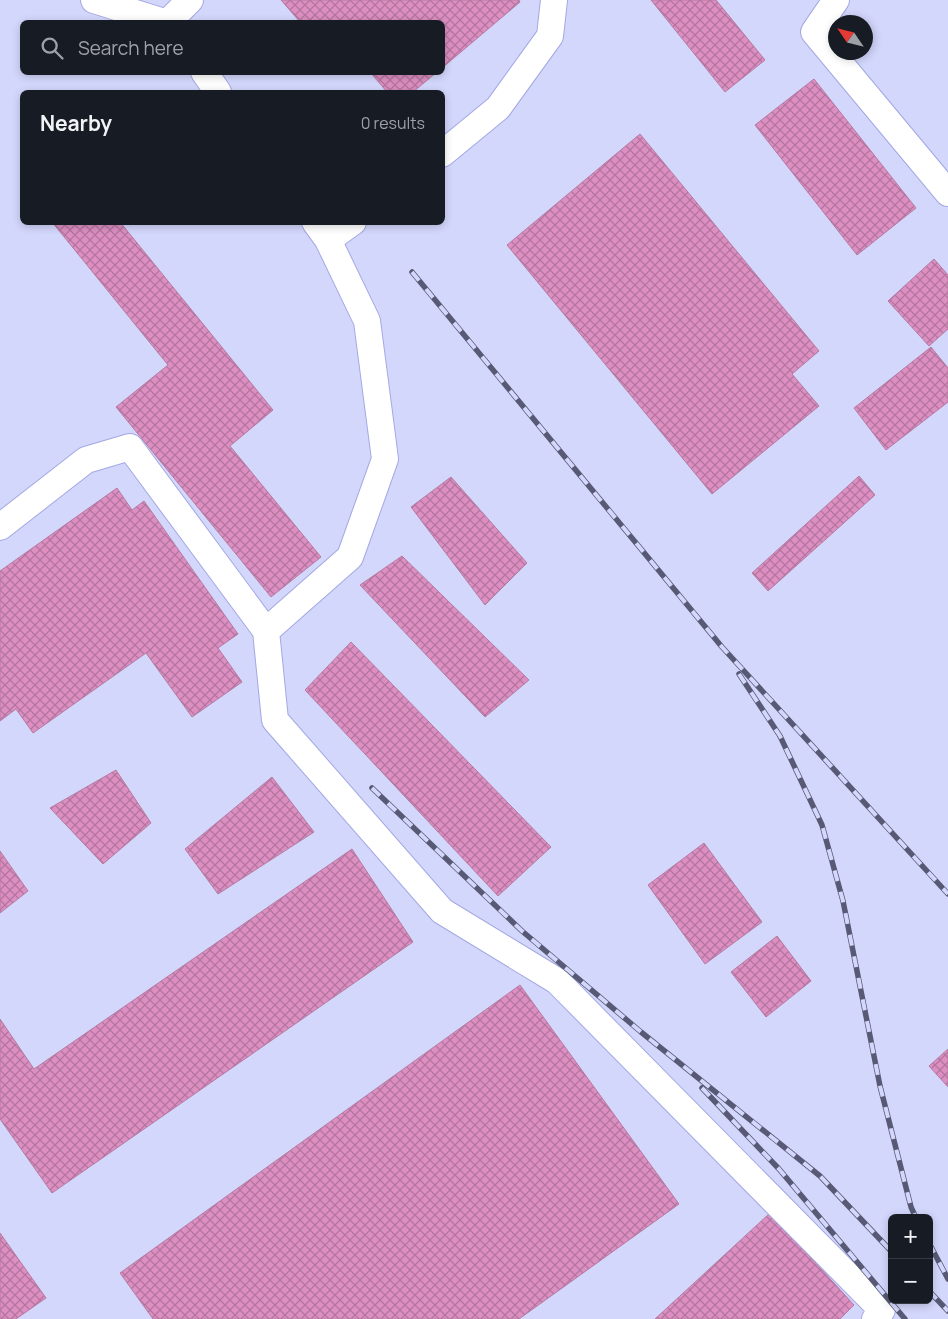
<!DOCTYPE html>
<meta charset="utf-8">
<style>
body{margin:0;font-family:Manrope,sans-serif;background:#242831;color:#f1f3f6}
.controls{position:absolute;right:15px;bottom:15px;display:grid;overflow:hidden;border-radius:8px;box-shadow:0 2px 8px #0003}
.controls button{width:45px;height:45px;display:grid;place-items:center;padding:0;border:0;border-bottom:1px solid #363941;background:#171b24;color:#f1f3f6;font:25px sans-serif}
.compass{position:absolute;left:828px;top:15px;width:45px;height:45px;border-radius:50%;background:#171b24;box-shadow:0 2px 8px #0003;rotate:305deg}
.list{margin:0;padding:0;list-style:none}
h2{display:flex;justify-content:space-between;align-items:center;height:65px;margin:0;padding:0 20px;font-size:21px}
h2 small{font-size:16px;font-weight:400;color:#9ea1a6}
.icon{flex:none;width:28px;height:28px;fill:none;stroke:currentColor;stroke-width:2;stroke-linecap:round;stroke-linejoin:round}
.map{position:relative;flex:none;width:948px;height:1319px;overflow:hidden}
.search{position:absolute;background:#171b24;box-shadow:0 2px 8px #0003;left:20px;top:20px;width:425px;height:55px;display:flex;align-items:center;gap:12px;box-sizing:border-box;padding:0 18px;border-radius:8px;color:#9ea1a6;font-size:19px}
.panel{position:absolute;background:#171b24;box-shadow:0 2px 8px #0003;left:20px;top:90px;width:425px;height:135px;border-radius:8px}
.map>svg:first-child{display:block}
.building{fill:url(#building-cross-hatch);stroke:#b57ca1}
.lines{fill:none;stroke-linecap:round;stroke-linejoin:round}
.minor-casing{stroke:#a3a8e3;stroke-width:28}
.minor{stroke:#fff;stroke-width:26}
.rail-casing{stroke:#585a75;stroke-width:5.5}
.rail{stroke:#d3d7fc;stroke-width:4;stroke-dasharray:11;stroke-linecap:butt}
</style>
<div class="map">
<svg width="948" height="1319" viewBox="0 0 948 1319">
<defs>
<pattern id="building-cross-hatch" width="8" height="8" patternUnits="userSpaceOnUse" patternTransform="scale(1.25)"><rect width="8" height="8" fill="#dd8fc2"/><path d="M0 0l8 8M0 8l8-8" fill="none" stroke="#b3759f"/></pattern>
</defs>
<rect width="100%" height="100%" fill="#d3d7fc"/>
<path class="building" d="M 281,0 L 519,0 L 520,2 L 442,68 L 442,22 L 300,22 Z
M 651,0 L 716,0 L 765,60 L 725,92 Z
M 370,72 L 437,72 L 413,92 L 387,92 Z
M 814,79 L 916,208 L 857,255 L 755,125 Z
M 640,134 L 819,351 L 792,374 L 819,406 L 712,494 L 507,245 Z
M 52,222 L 120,222 L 273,410 L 230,446 L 321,557 L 271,597 L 116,407 L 168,365 Z
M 934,259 L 948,275 L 948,329 L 929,346 L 888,301 Z
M 931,347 L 948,368 L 948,402 L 886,450 L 854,408 Z
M 859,476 L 875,495 L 768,591 L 752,573 Z
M 451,477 L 527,563 L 485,605 L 411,507 Z
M 117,488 L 132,510 L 144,501 L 238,634 L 218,648 L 242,682 L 192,717 L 146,653 L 33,733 L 16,709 L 0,721 L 0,571 Z
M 402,556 L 529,680 L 485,717 L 360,585 Z
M 351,642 L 551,847 L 498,896 L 305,690 Z
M 116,770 L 151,823 L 103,864 L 50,808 Z
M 272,777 L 314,832 L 218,894 L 185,849 Z
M 704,843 L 762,922 L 705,964 L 648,885 Z
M 352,849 L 413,942 L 52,1193 L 0,1119 L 0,1019 L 34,1069 Z
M 0,851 L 28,891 L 0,913 Z
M 777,936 L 811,981 L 766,1017 L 731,972 Z
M 520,985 L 679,1204 L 519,1319 L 153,1319 L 120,1273 Z
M 948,1049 L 948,1087 L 929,1066 Z
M 770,1213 L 854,1305 L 840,1319 L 655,1319 Z
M 0,1233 L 46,1298 L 16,1319 L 0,1319 Z"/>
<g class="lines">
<defs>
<path id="minor" d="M 94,0 L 164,22
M 836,0 L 814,32 L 948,193
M 168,22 L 190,0
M 204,72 L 218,92
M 442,154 L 498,108 L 550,36 L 554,0
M 315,222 L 328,240 L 353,222
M 0,527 L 86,460 L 130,447 L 266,631 L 350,557 L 385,459 L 367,321 L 328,240
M 266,631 L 275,720 L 442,911 L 557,981 L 882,1310 L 875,1319"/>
</defs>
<use href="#minor" class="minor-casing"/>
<use href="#minor" class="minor"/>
<defs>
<path id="rail" d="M 412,272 L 722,647 L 948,894
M 739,674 L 780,736 L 822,825 L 843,901 L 880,1086 L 911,1207 L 916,1218
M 372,788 L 522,931 L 641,1032 L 820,1176 L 892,1252
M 702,1088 L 779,1169 L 905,1319
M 929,1243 L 948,1279
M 929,1291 L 948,1311"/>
</defs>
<use href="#rail" class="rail-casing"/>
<use href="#rail" class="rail"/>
</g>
</svg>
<div class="controls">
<button>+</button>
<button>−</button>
</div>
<svg class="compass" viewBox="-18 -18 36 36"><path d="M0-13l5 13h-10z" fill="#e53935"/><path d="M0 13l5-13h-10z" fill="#9ea1a6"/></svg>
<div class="search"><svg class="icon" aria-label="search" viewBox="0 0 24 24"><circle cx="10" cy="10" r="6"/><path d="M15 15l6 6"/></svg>Search here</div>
<section class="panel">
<h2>Nearby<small>0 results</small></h2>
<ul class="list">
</ul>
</section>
</div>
